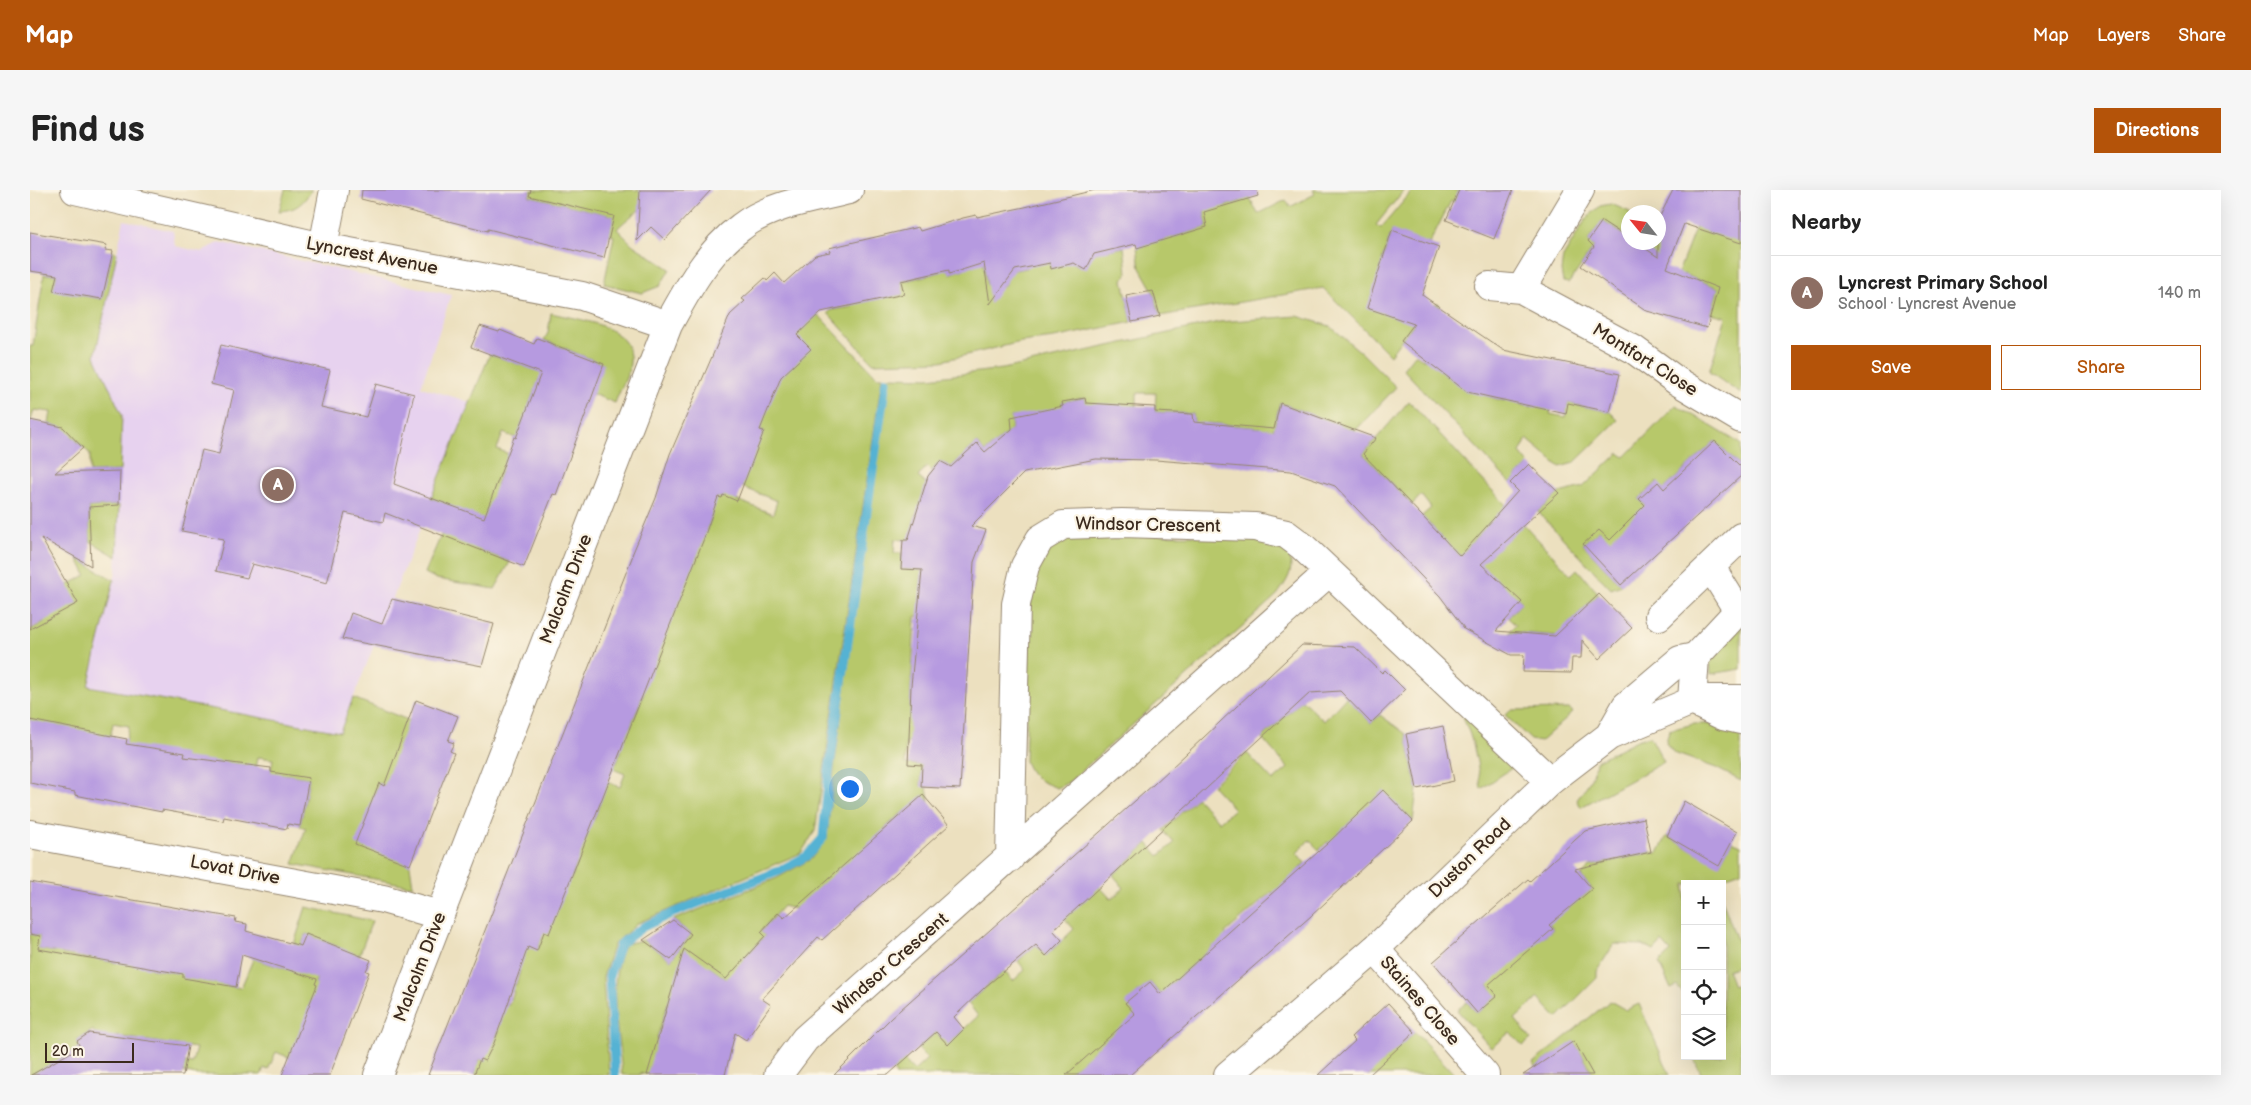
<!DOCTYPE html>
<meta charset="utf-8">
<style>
body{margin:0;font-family:"Balsamiq Sans",sans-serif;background:#f6f6f6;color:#222}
.controls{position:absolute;right:15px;bottom:15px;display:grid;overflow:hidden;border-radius:0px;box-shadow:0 5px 20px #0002}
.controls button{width:45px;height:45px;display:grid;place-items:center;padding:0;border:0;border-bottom:1px solid #e0e0e0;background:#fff;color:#222;font:25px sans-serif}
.compass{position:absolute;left:1591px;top:15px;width:45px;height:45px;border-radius:50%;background:#fff;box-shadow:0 5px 20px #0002;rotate:300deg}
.scale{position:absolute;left:15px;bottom:12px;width:89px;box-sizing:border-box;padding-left:5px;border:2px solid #3b2a1e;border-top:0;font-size:14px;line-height:18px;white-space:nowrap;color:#3b2a1e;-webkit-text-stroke:4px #fcf5e5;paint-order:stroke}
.you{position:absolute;left:819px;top:598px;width:18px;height:18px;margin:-12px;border:4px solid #fff;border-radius:50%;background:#1a73e8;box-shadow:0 0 0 8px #1a73e833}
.badge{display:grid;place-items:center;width:32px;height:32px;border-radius:50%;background:#b45309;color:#fff;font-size:16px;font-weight:700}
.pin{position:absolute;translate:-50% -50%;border:2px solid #fff;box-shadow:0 1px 5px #0006}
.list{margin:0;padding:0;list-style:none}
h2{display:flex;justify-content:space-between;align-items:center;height:65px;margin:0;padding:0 20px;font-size:21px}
h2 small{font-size:16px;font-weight:400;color:#767676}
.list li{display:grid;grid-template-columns:32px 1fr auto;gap:15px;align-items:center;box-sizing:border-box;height:75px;padding:0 20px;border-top:1px solid #e0e0e0}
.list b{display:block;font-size:19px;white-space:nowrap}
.list p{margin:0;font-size:16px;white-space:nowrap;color:#767676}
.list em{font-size:16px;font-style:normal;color:#767676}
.actions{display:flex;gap:10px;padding:15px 20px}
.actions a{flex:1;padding:11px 0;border:1px solid #b45309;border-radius:0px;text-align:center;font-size:18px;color:#b45309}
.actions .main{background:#b45309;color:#fff}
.icon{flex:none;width:28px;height:28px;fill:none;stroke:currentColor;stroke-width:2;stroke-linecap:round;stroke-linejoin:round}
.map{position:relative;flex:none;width:1711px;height:885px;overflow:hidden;border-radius:0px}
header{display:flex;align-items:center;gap:30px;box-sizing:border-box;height:70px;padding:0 25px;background:#b45309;color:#fff}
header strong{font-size:24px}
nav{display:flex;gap:28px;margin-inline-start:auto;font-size:18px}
.intro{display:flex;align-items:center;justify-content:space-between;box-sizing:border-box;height:120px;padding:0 30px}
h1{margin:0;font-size:35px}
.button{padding:12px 22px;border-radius:0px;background:#b45309;color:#fff;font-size:18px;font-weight:700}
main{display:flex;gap:30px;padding:0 30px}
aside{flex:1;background:#fff;border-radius:0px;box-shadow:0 5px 20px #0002}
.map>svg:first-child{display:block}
.built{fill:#e7d2ef}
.green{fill:#b7c86b;stroke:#797944;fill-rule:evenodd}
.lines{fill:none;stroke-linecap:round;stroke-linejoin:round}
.stream{stroke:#54b2d3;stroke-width:9}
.building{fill:#b69ae0}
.minor-casing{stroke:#94856e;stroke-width:30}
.tertiary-casing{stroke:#94856e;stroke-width:30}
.primary-casing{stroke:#94856e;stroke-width:30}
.minor{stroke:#fff;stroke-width:28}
.tertiary{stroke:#fff;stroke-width:28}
.primary{stroke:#fff;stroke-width:28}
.labels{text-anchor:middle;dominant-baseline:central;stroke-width:4.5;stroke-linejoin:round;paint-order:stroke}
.street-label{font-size:18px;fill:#3b2a1e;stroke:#fcf5e5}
</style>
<header>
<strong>Map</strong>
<nav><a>Map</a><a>Layers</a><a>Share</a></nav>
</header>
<div class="intro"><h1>Find us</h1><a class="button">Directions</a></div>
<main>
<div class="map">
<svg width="1711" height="885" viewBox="0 0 1711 885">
<rect width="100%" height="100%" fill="#fcf5e5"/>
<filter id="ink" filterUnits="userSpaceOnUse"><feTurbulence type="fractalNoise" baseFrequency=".02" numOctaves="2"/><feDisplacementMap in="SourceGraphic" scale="10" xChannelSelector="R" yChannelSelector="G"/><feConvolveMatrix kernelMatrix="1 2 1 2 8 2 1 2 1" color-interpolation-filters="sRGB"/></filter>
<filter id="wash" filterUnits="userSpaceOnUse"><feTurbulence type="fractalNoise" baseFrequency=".0096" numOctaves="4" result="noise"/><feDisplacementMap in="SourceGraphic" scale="20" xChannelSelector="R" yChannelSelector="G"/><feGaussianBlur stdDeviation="1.12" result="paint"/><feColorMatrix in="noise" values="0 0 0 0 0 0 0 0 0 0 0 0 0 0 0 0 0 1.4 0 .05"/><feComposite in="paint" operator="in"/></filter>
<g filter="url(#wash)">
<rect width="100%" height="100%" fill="#ece0bf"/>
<path class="built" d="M 94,30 L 143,41 L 145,56 L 172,62 L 189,52 L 421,105 L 391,197 L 440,212 L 310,542 L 58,496 L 86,382 L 92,225 L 65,167 Z"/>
<path class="green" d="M 255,0 L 282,0 C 272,14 267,20 249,21 Z
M 501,0 L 610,0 L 618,12 C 608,22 597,28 587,39 L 603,55 L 640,79 L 630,96 L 612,103 L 574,94 L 584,46 L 579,44 L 583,26 L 499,6 Z
M 1208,0 L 1216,0 L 1228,24 L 1256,10 L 1260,17 L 1285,4 L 1283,0 L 1374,0 L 1346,35 L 1351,38 L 1383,0 L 1429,0 L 1428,3 L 1434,15 L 1421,11 L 1399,54 L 1362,41 L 1352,70 L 1360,73 L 1391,118 L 1408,113 L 1410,117 L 1401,129 L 1392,123 L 1360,165 L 1293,98 L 1130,126 L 1123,101 L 1110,78 L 1107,57 L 1177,37 L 1173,17 L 1194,12 L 1195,16 L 1211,11 Z
M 1707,0 L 1711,53 L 1711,204 L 1679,182 L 1696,127 L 1681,123 L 1688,98 L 1653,84 L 1645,106 L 1640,104 L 1668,31 Z
M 1581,14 L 1600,22 L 1598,52 L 1628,52 L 1629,36 L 1649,46 L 1633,81 L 1587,53 L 1593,44 L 1572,31 L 1558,51 L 1564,57 L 1539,93 L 1533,92 L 1531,81 L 1533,67 L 1556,29 L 1570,16 Z
M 1058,46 L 1079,60 L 1094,57 L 1097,82 L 1093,90 L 1102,132 L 1024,148 L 991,152 L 911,171 L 843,173 L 798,123 L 802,120 L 822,117 L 818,105 L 829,113 L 873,104 L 871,92 L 910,82 L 918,77 L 920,84 L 934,79 L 934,75 L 953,71 L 957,95 L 965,100 L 972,98 L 977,91 L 974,82 L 997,78 L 996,70 L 1017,57 L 1021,78 L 1042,72 L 1050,77 L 1058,75 Z
M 83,61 L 87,63 L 65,166 L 92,225 L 90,281 L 60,282 L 60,264 L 42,246 L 30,257 L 26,236 L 19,234 L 21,222 L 4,220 L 0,233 L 0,156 L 3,156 L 14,84 L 27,85 L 24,101 L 72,109 Z
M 763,98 L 847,187 L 852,187 L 785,641 L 771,663 L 608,733 L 584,754 L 573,787 L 579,885 L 444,885 L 450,869 L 455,870 L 469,840 L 464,837 L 473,814 L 479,815 L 484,802 L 468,796 L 471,789 L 486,795 L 490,781 L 486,779 L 495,756 L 507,760 L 512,747 L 500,742 L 523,679 L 542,686 L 547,673 L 530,666 L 546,623 L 564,630 L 577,592 L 590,597 L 595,584 L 569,573 L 586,574 L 591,560 L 575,554 L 584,530 L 600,537 L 614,503 L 597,496 L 672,353 L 651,334 L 675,344 L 681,328 L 673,301 L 692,308 L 697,295 L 734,241 L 694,225 L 767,145 ZM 710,296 L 747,311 L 743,324 L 704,309 Z
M 521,123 C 548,130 604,134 600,173 C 599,186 589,201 585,213 L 523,188 L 509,189 L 499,215 L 508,219 L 507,256 L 473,243 L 467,259 L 486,267 L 480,285 L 471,282 L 466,295 L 485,302 L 444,357 L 480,372 L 465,399 L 407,389 L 395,383 L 423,317 L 401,308 L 460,164 L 563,201 L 573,174 L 514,150 L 518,143 Z
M 1267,126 L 1300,136 L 1333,164 L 1366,197 L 1325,241 L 1250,213 L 1241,250 L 1231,238 L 1178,233 L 1165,239 L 1163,224 L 1125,222 L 1126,203 L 1107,203 L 1107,216 L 1057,222 L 1055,208 L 1032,212 L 1034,224 L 981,227 L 982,239 L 955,262 L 947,253 L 921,277 L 910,271 L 902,281 L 897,276 L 888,287 L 908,303 L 900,323 L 888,319 L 883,334 L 892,352 L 865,349 L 864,363 L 872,363 L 871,379 L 892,380 L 889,425 L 885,427 L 880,517 L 887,553 L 876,552 L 875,574 L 892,575 L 891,596 L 897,597 L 899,613 L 873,622 L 854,639 L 857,643 L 765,719 L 753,716 L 731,741 L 735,746 L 715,767 L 700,792 L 679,777 L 638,813 L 627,848 L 650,855 L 619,885 L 610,883 L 610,885 L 592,885 C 589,843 576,792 595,754 L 613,750 L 641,770 L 661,744 L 643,730 L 747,688 L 781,669 L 797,648 L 804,579 L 858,187 L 899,188 L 973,179 L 1189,132 Z
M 1400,163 L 1418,174 L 1412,183 C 1431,197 1451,205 1474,211 L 1477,199 L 1485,201 L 1482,213 L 1502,217 L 1505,207 L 1531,172 L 1520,224 L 1535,227 L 1538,213 L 1580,222 L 1588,230 L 1544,273 L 1530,277 L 1497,249 L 1490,263 L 1499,274 L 1480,293 L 1373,179 L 1385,164 L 1394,170 Z
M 1379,211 L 1541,385 L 1547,379 L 1569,404 L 1538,434 L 1543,447 L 1479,442 L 1486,435 L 1478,428 L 1492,412 L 1446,373 L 1460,333 L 1440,355 L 1433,370 L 1392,326 L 1401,318 L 1391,305 L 1382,315 L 1333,264 Z
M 1646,215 L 1711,254 L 1711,277 L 1685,251 L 1634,299 L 1627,292 L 1609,309 L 1616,316 L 1580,351 L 1569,340 L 1553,354 L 1591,395 L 1581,399 L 1508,322 L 1529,303 L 1553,297 L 1589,263 L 1595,267 Z
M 89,315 L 87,367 L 60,351 L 59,317 Z
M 1201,345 L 1254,355 C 1267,376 1260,387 1247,405 L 1039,592 L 1027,598 C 1010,591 1002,589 995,571 L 1001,410 L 1004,380 L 1014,359 L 1031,346 Z
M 48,369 L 84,390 L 58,496 L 310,542 L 323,508 L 388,534 L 370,602 L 349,593 L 343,608 L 360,614 L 380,675 L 383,696 L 263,674 L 276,638 L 270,636 L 279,588 L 252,584 L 239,591 L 243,569 L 228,567 L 218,627 L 215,575 L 198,573 L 195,586 L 89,587 L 99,536 L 83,533 L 77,565 L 0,531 L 0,440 L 14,432 L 8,419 L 38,395 L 56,385 Z
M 1711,432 L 1711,479 L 1681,484 L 1680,470 Z
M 1322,501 L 1322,513 L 1341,533 L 1350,525 L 1376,544 L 1387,599 L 1383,631 L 1311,667 L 1297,652 L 1289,660 L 1279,650 L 1267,663 L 1275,673 L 1252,696 L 1256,718 L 1242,702 L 1195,743 L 1209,759 L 1185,755 L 1138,797 L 1143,819 L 1120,792 L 1096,813 L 1106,825 L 1036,885 L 865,885 L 866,884 L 856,873 L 868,863 L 884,881 L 897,869 L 888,858 L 906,842 L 918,854 L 948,826 L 938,813 L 974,781 L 983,791 L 995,780 L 988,771 L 1006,755 L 1016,766 L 1044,739 L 1034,728 L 1069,696 L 1081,709 L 1094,698 L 1083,685 L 1118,653 L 1129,666 L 1144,653 L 1133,640 L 1167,608 L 1189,632 L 1204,619 L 1182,595 L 1217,563 L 1243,591 L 1258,578 L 1232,548 L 1272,510 L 1294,531 Z
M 1539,519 L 1543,522 L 1510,552 L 1501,550 L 1475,525 L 1480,520 Z
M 1437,525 L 1479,568 L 1482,578 L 1451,599 C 1448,574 1444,550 1433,528 Z
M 1664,534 L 1687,534 L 1711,542 L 1711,591 L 1686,578 L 1644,563 L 1636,553 L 1639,540 Z
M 1620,546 L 1634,572 L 1551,617 L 1547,610 C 1555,598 1565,586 1566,571 L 1607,550 Z
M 1637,646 L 1689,675 L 1702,651 L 1711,655 L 1711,681 L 1686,690 L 1687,694 L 1655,694 L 1655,806 L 1647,796 L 1641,799 L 1629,773 L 1641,762 L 1632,752 L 1624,761 L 1613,755 L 1584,754 L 1567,781 L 1567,788 L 1527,828 L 1508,808 L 1485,829 L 1501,849 L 1493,856 L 1480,842 L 1461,858 L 1427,820 L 1437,812 L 1447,823 L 1466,806 L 1457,793 L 1523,739 L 1518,733 L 1562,699 L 1551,686 L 1561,676 L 1621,662 L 1628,663 Z
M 1692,710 L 1711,761 L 1711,775 L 1697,780 L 1703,796 L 1711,793 L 1711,885 L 1672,885 L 1662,866 L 1692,866 Z
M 34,711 L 42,711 L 32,764 L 59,769 L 61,753 L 71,754 L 69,770 L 87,773 L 98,716 L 121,779 L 147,783 L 166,724 L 153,787 L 211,798 L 224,767 L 227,770 L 256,779 L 276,717 L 342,731 L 329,766 L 276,744 L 267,766 L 291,777 L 285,793 L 298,799 L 260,868 L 246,862 L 238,880 L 234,878 L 231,885 L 166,885 L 153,882 L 155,872 L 162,873 L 166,858 L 86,846 L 80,871 L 63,840 L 47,851 L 53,862 L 0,885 L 0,744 L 10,746 L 9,759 L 25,762 Z
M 1580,811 L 1596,820 L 1609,814 L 1640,885 L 1564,885 L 1544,852 L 1505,877 L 1503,873 Z
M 1385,842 L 1425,885 L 1337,885 Z"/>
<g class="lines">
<path class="stream" d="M 585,885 L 579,786 L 590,754 L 613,737 L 643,723 L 749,681 L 777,666 L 793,648 L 799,582 L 856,191"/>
</g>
<g id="blocks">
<path class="building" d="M 332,0 L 501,0 L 499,6 L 584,26 L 574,68 L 458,39 L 458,41 L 331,9 Z
M 610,0 L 681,0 L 635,50 L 621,37 L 607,51 Z
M 1065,0 L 1227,0 L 1228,6 L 1174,22 L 1177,37 L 1107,58 L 1106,54 L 1064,64 L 1056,80 L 1044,73 L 1021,79 L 1020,73 L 985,80 L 960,114 L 954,73 L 919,84 L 919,80 L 871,91 L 874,104 L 791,122 L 767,145 L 781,159 L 751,187 L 730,240 L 734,241 L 707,311 L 693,305 L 692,308 L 688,307 L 673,351 L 519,744 L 514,742 L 507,761 L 498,757 L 464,853 L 455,871 L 450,869 L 444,885 L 398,885 L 603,365 L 602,365 L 626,308 L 640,264 L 700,125 L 715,111 L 712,109 L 735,88 L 737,91 L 745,83 L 754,93 L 785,65 L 800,62 L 799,58 L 888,37 L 890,41 L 933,28 L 946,25 L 947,27 L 995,17 Z
M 1429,0 L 1483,0 L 1464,49 L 1416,30 Z
M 1643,0 L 1711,0 L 1711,53 L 1654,34 L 1637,78 L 1688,98 L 1677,138 L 1617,121 L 1551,76 L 1564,57 L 1558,51 L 1572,31 L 1598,48 L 1598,52 L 1606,52 L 1628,67 L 1628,30 Z
M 1362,40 L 1409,57 L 1392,105 L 1473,160 L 1590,184 L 1580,222 L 1538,213 L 1536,224 L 1437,202 L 1371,151 L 1384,134 L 1337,118 Z
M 0,42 L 77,55 L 75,60 L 83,61 L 72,109 L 23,101 L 27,85 L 0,81 Z
M 1123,101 L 1130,126 L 1102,132 L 1096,106 Z
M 450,136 L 469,142 L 470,140 L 504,154 L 507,148 L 574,174 L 526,305 L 523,304 L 494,377 L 355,323 L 353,332 L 315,323 L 297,393 L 222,374 L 217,388 L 186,381 L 194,349 L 152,341 L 172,260 L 189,264 L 204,200 L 181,194 L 191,155 L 300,180 L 291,217 L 336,227 L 346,194 L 384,204 L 364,294 L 454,328 L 484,247 L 486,248 L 511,183 L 441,157 Z
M 1055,208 L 1056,213 L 1125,217 L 1125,222 L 1163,224 L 1164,232 L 1244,239 L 1250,213 L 1346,248 L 1333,264 L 1430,366 L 1488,301 L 1480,293 L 1499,274 L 1529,303 L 1451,374 L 1492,412 L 1466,441 L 1525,446 L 1569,404 L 1602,438 L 1569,469 L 1552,450 L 1551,468 L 1542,468 L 1541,483 L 1493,482 L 1494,465 L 1481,465 L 1432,438 L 1434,438 L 1410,406 L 1305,296 L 1261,281 L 1126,270 L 1066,269 L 994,283 L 941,336 L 956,340 L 944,372 L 930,599 L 891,597 L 892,575 L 878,574 L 881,496 L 892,380 L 871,379 L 873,350 L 878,350 L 898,286 L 910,271 L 921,277 L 947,253 L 955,262 L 982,239 L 981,227 L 1033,216 L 1032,212 Z
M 0,230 L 33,237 L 53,258 L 25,283 L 90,281 L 89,315 L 59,317 L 61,376 L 11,348 L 48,413 L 0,439 Z
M 1685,251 L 1711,277 L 1711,286 L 1591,395 L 1553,354 L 1569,340 L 1580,350 L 1615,315 L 1609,309 L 1628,292 L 1634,299 Z
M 362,409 L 464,434 L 452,476 L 312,449 L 321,423 L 352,434 Z
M 1272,455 L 1325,457 L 1352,483 L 1355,480 L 1375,500 L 1341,533 L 1310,501 L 1280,503 L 1023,740 L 1032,750 L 1016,766 L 1006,755 L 955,797 L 924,827 L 934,839 L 918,855 L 906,842 L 858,885 L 804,885 L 861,828 L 1124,594 Z
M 386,510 L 428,526 L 418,551 L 424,553 L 420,561 L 424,563 L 380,675 L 325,654 L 349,593 L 354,596 Z
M 0,530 L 97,549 L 96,554 L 155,563 L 154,567 L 241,578 L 241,582 L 279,588 L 270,636 L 258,634 L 257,639 L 194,627 L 193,631 L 132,620 L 132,622 L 45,605 L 45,602 L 0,593 Z
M 1413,536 L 1424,591 L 1387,599 L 1376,544 Z
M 1353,600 L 1383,631 L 1281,726 L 1100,885 L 1036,885 L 1105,824 L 1095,813 L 1120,792 L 1130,804 L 1298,653 Z
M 893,605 L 919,635 L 792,750 L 788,747 L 732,809 L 741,815 L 716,850 L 705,843 L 695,885 L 617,885 L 654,759 L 696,789 L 735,746 L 731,742 L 748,723 L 754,728 Z
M 1654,611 L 1707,642 L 1689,676 L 1637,646 Z
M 1614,628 L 1621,662 L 1545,679 L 1562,699 L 1519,735 L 1523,739 L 1458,795 L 1467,806 L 1447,823 L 1403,772 L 1498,689 L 1500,691 L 1555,641 Z
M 0,692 L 206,728 L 205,732 L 217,734 L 216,741 L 271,756 L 276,744 L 341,770 L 336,781 L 339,782 L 300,885 L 252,885 L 287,795 L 285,794 L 287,789 L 212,765 L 206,797 L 153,788 L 153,784 L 8,759 L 10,746 L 0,744 Z
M 643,730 L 661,744 L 641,770 L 613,750 Z
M 1358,813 L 1385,842 L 1339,885 L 1288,885 L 1325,851 L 1321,847 Z
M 59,843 L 158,856 L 153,885 L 1,885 L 50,857 L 47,851 Z
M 1544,851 L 1563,885 L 1493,885 Z"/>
</g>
</g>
<g filter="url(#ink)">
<use href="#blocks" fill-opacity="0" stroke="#94856e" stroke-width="1"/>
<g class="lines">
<defs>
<path id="minor" d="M 45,0 L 293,57 L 552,106 L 638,135
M 1550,0 L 1491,99 L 1603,159 L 1647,191 L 1711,229
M 293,57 L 304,0
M 1459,96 L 1491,99
M 1629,426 L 1711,347
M 1662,511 L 1665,467 L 1708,421 L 1681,377
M 0,644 L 353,709 L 409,725
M 980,668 L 986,414 L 995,376 L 1010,349 L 1033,335 L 1092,333 L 1225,337 L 1256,344 L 1272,356 L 1520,591
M 1345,759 L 1455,885
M 348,885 L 638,135 C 657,100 678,61 711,37 C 740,14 784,9 819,0
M 748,885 L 775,849 L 1299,382"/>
<path id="tertiary" d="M 1666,513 L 1693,526 L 1711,530
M 1579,546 L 1596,516 L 1650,470 L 1665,467
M 1198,885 L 1345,759 L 1520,591 L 1579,546 L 1662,511 L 1671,509 L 1711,509"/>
<path id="primary" d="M 1708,421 L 1711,419"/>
</defs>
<use href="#minor" class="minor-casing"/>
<use href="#tertiary" class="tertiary-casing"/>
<use href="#primary" class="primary-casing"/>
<use href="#minor" class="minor"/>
<use href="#tertiary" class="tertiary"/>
<use href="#primary" class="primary"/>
</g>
</g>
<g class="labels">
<g class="street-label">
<text transform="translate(342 66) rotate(11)">Lyncrest Avenue</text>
<text transform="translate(1615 170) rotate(32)">Montfort Close</text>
<text transform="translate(1118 335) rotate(1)">Windsor Crescent</text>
<text transform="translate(536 399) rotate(-69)">Malcolm Drive</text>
<text transform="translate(1440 668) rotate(-44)">Duston Road</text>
<text transform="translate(205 680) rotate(11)">Lovat Drive</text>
<text transform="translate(861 774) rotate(-41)">Windsor Crescent</text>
<text transform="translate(390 777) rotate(-69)">Malcolm Drive</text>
<text transform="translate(1390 811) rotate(49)">Staines Close</text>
</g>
</g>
</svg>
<div class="controls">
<button>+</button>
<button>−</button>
<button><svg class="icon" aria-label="locate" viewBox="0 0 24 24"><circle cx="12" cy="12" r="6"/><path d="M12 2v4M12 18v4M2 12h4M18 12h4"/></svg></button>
<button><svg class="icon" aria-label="layers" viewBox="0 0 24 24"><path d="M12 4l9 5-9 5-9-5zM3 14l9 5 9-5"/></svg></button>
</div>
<svg class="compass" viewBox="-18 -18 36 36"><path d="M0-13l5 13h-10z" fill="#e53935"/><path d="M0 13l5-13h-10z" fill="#767676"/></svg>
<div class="scale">20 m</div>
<div class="you"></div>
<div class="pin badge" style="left:248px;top:295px;background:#8d6e63">A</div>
</div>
<aside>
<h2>Nearby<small></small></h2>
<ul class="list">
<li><span class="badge" style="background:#8d6e63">A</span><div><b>Lyncrest Primary School</b><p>School · Lyncrest Avenue</p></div><em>140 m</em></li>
</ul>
<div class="actions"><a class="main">Save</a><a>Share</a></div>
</aside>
</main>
